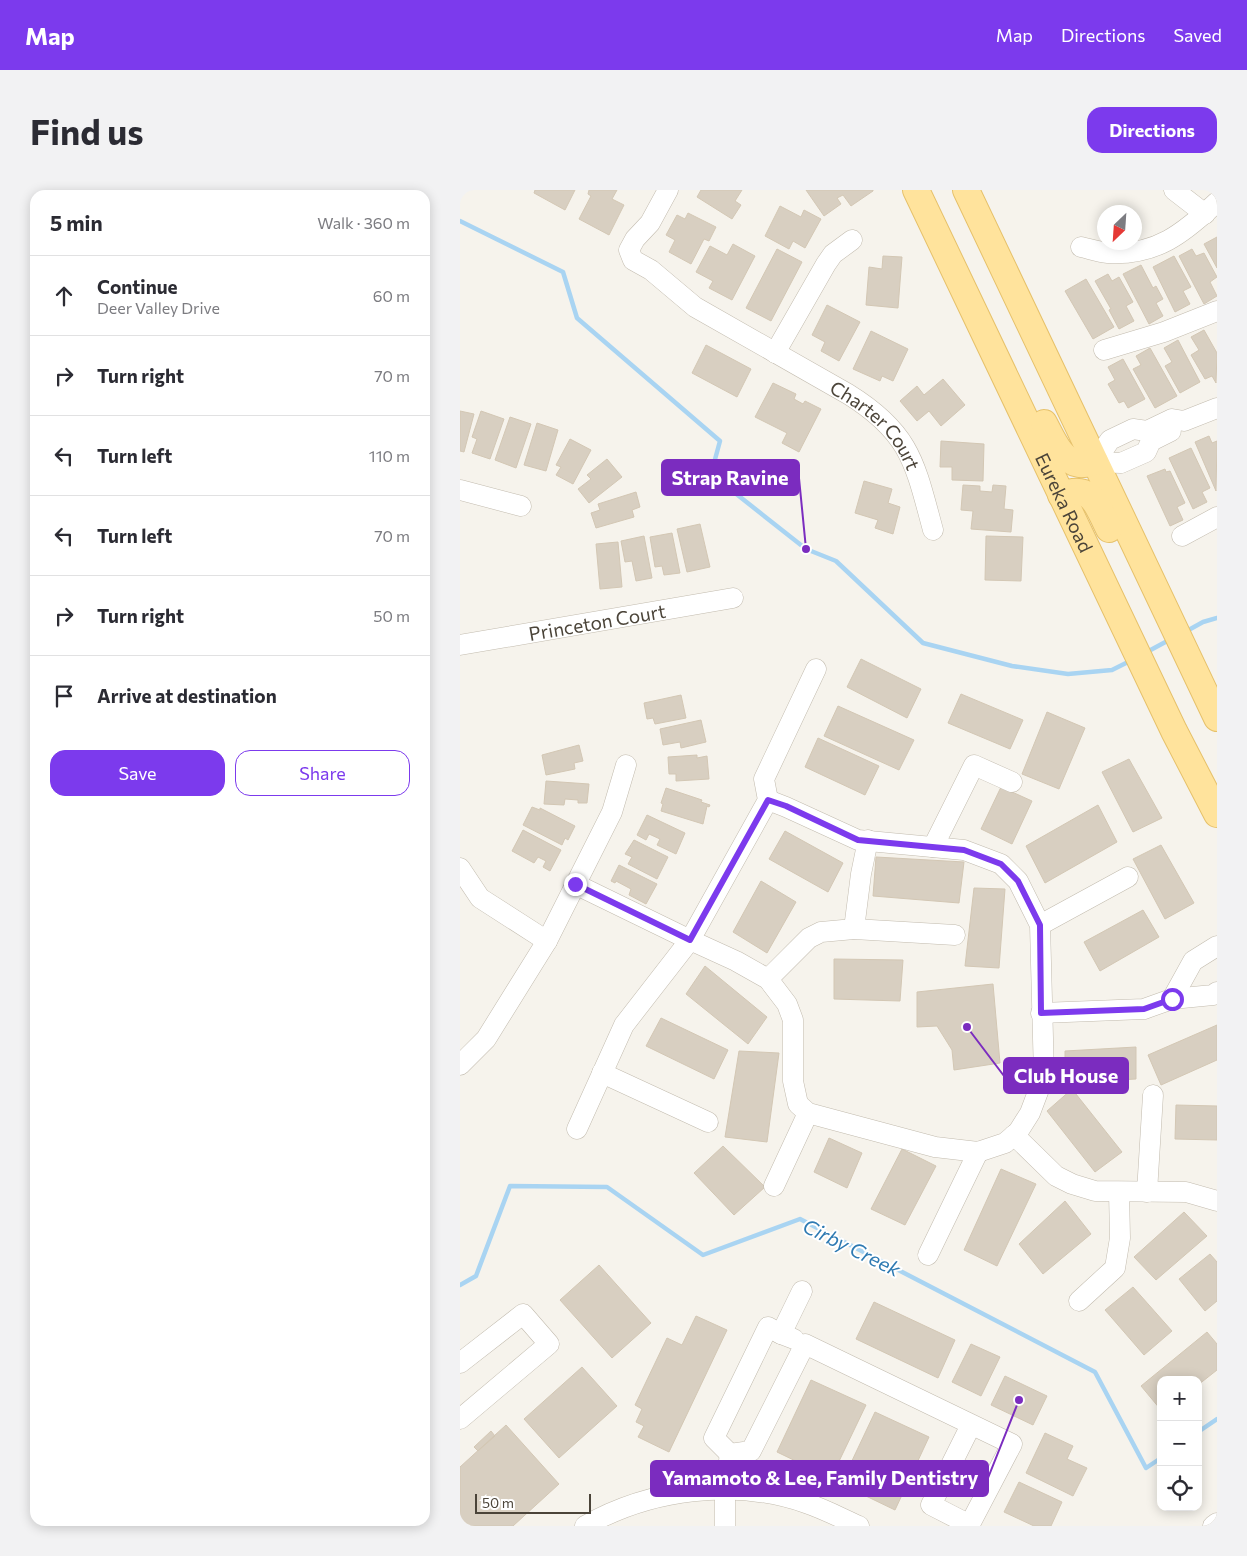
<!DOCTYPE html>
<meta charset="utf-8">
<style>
body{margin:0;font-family:Commissioner,sans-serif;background:#f2f2f3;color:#2b2b33}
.controls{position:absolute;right:15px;bottom:15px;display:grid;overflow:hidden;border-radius:10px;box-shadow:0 2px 12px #0003}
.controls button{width:45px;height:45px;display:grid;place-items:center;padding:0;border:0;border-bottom:1px solid #e1e1e2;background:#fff;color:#2b2b33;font:25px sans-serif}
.compass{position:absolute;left:637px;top:15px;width:45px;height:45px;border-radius:50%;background:#fff;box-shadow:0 2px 12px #0003;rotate:205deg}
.scale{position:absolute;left:15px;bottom:12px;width:116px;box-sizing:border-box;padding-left:5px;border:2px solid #4b4439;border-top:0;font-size:14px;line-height:18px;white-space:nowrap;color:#4b4439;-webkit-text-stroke:4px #fff;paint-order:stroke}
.stop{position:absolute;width:15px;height:15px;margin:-11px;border:4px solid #7c3aed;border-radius:50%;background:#fff}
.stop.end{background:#7c3aed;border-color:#fff;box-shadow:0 1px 5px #0008}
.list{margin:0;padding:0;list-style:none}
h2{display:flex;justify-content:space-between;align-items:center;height:65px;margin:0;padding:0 20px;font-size:21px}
h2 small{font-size:16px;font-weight:400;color:#7c7c81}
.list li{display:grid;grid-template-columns:32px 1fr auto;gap:15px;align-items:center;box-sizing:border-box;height:80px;padding:0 20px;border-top:1px solid #e1e1e2}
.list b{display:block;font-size:19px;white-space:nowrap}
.list p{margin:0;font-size:16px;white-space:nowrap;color:#7c7c81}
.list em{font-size:16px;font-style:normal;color:#7c7c81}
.actions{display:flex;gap:10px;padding:15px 20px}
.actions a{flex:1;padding:11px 0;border:1px solid #7c3aed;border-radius:15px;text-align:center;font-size:18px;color:#7c3aed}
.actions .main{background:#7c3aed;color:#fff}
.icon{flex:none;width:28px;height:28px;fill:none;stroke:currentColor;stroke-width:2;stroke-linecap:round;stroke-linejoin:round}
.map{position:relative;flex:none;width:757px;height:1336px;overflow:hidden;border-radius:15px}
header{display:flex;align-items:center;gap:30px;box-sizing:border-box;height:70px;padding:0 25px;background:#7c3aed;color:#fff}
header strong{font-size:24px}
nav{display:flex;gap:28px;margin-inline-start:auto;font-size:18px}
.intro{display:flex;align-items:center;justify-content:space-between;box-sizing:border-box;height:120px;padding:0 30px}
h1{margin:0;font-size:35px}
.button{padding:12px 22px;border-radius:15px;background:#7c3aed;color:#fff;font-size:18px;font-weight:700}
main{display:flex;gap:30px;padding:0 30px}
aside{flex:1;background:#fff;border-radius:15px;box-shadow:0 2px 12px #0003}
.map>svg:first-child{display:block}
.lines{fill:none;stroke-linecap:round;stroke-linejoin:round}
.stream{stroke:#a9d4f2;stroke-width:4.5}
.building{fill:#d8cfc1;stroke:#d3c7b4}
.minor-casing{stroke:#c2bbae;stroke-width:21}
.major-casing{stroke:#e6c16a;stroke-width:28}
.minor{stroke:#fff;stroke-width:20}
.major{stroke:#ffe39c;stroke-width:26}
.route{stroke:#7c3aed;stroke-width:6}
.labels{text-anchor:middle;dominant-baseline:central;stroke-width:4;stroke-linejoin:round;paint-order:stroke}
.street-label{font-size:19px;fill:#4b4439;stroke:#fff}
.water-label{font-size:20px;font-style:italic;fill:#2e7ab2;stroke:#fff}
.leader{fill:none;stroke:#7b2cbf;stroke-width:2}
.callout-dot{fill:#7b2cbf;stroke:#fff;stroke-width:2}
.callout{fill:#7b2cbf;stroke:#7b2cbf;stroke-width:2}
.callout-label{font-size:20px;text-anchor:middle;font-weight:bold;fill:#fff}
</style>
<header>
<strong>Map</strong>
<nav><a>Map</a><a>Directions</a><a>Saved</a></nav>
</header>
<div class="intro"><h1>Find us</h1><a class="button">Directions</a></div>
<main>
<aside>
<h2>5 min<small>Walk · 360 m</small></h2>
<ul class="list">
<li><svg class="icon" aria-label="ahead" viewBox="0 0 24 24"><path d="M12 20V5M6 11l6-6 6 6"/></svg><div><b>Continue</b><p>Deer Valley Drive</p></div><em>60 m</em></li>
<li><svg class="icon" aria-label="right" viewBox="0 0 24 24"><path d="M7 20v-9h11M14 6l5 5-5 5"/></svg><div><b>Turn right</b></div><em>70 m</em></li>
<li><svg class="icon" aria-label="left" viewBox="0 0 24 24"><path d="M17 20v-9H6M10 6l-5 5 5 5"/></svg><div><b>Turn left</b></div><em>110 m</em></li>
<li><svg class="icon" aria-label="left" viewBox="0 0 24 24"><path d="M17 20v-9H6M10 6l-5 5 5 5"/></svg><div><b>Turn left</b></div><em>70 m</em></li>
<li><svg class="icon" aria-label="right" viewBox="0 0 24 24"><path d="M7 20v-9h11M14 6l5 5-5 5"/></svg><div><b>Turn right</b></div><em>50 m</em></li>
<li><svg class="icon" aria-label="arrive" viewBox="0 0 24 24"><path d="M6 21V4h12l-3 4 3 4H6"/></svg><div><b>Arrive at destination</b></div></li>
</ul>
<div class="actions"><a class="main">Save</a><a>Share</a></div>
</aside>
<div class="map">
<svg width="757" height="1336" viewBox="0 0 757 1336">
<rect width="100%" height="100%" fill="#f6f3ec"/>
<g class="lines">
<path class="stream" d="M 0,31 L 103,82 L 117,128 L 260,251 L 251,284 L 346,359 L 376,371 L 463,453 L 552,476 L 608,484 L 652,480 L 672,470
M 725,442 L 743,432 L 757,428
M 685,463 L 711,449
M 0,1095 L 16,1086 L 50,996 L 147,997 L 243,1065 L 340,1029 L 635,1182 L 686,1278 L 701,1268
M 738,1242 L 757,1229"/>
</g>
<path class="building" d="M 75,0 L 115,0 L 105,20 L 74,3 Z
M 129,0 L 157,0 L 152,9 L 164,15 L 149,45 L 119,29 L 131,6 L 128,4 Z
M 241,0 L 282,0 L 275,11 L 281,15 L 272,29 L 237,7 Z
M 346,0 L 413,0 L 413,1 L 391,16 L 383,5 L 377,8 L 381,14 L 364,26 Z
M 320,16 L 341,27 L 344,20 L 361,29 L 345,58 L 333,51 L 329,59 L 305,46 Z
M 228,23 L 256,37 L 249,51 L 244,49 L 231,74 L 209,62 L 215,50 L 206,45 L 217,25 L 225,29 Z
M 757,47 L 757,78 L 744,54 Z
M 273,54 L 295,66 L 272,110 L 249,98 L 253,91 L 236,82 L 250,56 L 267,65 Z
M 317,59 L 342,72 L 311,131 L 286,118 Z
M 732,59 L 736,66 L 744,63 L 757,87 L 750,92 L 757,106 L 744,114 L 719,66 Z
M 423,66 L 442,67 L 438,118 L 406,115 L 409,77 L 422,79 Z
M 714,66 L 731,97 L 723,101 L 730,114 L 715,122 L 693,77 Z
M 681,75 L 693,98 L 696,96 L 703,109 L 696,113 L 703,126 L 689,134 L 663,84 Z
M 648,84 L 652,91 L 659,87 L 673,112 L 666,116 L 674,131 L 659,139 L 649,120 L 651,119 L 635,91 Z
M 626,89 L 654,137 L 633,149 L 605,101 Z
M 367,115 L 400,132 L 379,171 L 361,161 L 365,152 L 352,145 Z
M 744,140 L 757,163 L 756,193 L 752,186 L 745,189 L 731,165 L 739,160 L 731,147 Z
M 411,141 L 448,159 L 433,191 L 422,186 L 420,191 L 393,179 Z
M 718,150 L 740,192 L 720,203 L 705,176 L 712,172 L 704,158 Z
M 246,155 L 291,179 L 277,207 L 232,183 Z
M 690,158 L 717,206 L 695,218 L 673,179 L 681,175 L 676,166 Z
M 663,169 L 685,209 L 668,218 L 664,211 L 659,213 L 648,194 L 655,190 L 648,177 Z
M 483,189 L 505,215 L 481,236 L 469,221 L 457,231 L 440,211 L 457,196 L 464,205 Z
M 313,193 L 336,204 L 334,209 L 343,214 L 345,211 L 361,219 L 339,262 L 322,253 L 327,243 L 295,227 Z
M 0,221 L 14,224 L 4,262 L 0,261 Z
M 21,221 L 44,229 L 30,269 L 12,263 L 17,249 L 12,247 Z
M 50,227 L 71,234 L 56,278 L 35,270 Z
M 77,233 L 98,240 L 86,281 L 64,275 Z
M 749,246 L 752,253 L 757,251 L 756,301 L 735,252 Z
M 110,249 L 131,260 L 113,294 L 96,285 L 101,277 L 96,275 Z
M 481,251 L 524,254 L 523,291 L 492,290 L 492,277 L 480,277 Z
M 731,258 L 750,298 L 742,302 L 747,312 L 733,319 L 709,268 Z
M 147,269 L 162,287 L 129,313 L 118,299 L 131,289 L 127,285 Z
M 705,279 L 706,282 L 710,281 L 725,313 L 717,317 L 723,330 L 710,336 L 687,286 Z
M 404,291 L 432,299 L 428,313 L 440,317 L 433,344 L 415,338 L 418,330 L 395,323 Z
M 503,295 L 520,296 L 520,301 L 532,302 L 533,295 L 546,296 L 544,319 L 553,320 L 551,342 L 511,339 L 513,321 L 501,320 Z
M 176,302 L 180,317 L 172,320 L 174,327 L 136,338 L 131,323 L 140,320 L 138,314 Z
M 240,334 L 250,377 L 227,382 L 217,339 Z
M 212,343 L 220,383 L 204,385 L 202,376 L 195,377 L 190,347 Z
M 184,346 L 192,388 L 176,391 L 172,371 L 165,372 L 161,351 Z
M 526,346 L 563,347 L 561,391 L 525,390 Z
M 158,352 L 162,397 L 140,399 L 136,354 Z
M 401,469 L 461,499 L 447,528 L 387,497 Z
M 501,504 L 563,530 L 550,559 L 488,533 Z
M 221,505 L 226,528 L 195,534 L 193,528 L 187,529 L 184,513 Z
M 378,516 L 454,550 L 439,580 L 364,546 Z
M 587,522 L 625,538 L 599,599 L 562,584 Z
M 241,530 L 246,552 L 221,558 L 220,552 L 203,555 L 200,539 Z
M 358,548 L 419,576 L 405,605 L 345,577 Z
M 119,555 L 123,571 L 114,573 L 115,579 L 86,585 L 82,565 Z
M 237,565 L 237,568 L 247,566 L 249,589 L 216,591 L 216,584 L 209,584 L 208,567 Z
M 669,569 L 702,628 L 673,642 L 642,582 Z
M 86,591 L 129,594 L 127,613 L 118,613 L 118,610 L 105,609 L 104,615 L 84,614 Z
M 541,597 L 572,611 L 552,654 L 521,639 Z
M 206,598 L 242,610 L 241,612 L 250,615 L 249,617 L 247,616 L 243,634 L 201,621 L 203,614 L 201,613 Z
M 638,615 L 657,652 L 585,693 L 566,656 Z
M 72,617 L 80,620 L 80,618 L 115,636 L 108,650 L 105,648 L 102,655 L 63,635 Z
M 187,625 L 225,643 L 216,664 L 197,655 L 200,649 L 189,644 L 186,650 L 177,645 Z
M 63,640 L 101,660 L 90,681 L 83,677 L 86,671 L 78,667 L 74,673 L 52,661 Z
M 325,641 L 383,673 L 368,702 L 309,669 Z
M 174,650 L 208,667 L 197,689 L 168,674 L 172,667 L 165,664 Z
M 701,655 L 734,713 L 705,729 L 673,669 Z
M 416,667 L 504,672 L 499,713 L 413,706 Z
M 159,675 L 197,694 L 186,714 L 169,705 L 171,699 L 156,691 L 155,693 L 151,691 Z
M 301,691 L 336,712 L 307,763 L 273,742 Z
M 514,698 L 545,699 L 539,778 L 505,776 Z
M 683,720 L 699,747 L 640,781 L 624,752 Z
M 374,769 L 443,770 L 440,811 L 374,809 Z
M 245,776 L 307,827 L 288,854 L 226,804 Z
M 533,794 L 540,873 L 494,880 L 492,860 L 477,836 L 457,837 L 457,802 Z
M 201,828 L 268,860 L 254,889 L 186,856 Z
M 757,835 L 757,870 L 701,895 L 688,865 Z
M 676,857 L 676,889 L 605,893 L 605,861 Z
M 279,861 L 319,863 L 307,952 L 265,947 Z
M 612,899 L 662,962 L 635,982 L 587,921 Z
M 716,915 L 757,916 L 757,950 L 715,949 Z
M 369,948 L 402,963 L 387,998 L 354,982 Z
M 263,956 L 305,997 L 274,1025 L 234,983 Z
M 442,959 L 476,976 L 445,1035 L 411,1019 Z
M 541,979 L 576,994 L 537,1076 L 504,1060 Z
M 605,1011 L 631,1044 L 583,1084 L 559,1054 Z
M 724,1022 L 747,1046 L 696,1090 L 674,1067 Z
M 750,1064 L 757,1072 L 757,1111 L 745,1121 L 719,1089 Z
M 139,1075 L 191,1133 L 152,1168 L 100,1110 Z
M 673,1097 L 712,1141 L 684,1165 L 645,1120 Z
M 414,1112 L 495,1150 L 478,1188 L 396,1149 Z
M 236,1126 L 267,1140 L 209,1262 L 178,1247 L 184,1236 L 176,1232 L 182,1219 L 175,1215 L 207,1148 L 222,1155 Z
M 747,1142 L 757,1154 L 757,1180 L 738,1195 L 738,1190 L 701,1190 L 701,1220 L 681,1196 Z
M 511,1154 L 540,1167 L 521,1206 L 492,1192 Z
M 122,1177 L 157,1216 L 99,1268 L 64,1229 Z
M 545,1186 L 587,1206 L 573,1235 L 531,1215 Z
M 351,1190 L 406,1215 L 371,1288 L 317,1262 Z
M 415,1222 L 469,1247 L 435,1320 L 381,1294 Z
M 46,1235 L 99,1294 L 53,1336 L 0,1336 L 0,1277 Z
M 31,1241 L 35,1246 L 18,1261 L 14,1257 Z
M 585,1243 L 613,1256 L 607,1269 L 627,1278 L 613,1306 L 566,1283 Z
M 559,1292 L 602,1312 L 591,1336 L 574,1336 L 544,1322 Z"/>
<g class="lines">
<defs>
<g id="minor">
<path id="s1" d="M 208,0 L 190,33 L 175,49 L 169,60 L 173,70 L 191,80 L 235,117 L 388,204 C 451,243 455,274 473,340"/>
<path d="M 714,0 L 745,24"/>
<path d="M 621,57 C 630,59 639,62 648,63 C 696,66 724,43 757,12"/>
<path d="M 644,160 L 704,142 L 757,121"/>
<path d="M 315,163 L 366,74 L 373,64 L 392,50"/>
<path d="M 635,272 L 650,250 L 673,239 L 687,241 L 712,229 L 724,231 L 757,218"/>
<path d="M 635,272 L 661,273 L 686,262 L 691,251 L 711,241"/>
<path d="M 0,300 L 61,316"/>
<path d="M 722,346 L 757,327"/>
<path id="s2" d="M 0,455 L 273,408"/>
<path d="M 473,657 L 514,575 L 552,592"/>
<path d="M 0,678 L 20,708 L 87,751"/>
<path d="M 115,694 L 230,750 L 276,771 L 308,789 L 327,814 L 333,830 L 333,891 L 338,914 L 348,923 L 475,957 L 518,962 L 545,953 L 558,942 L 570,923 L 584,886 L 580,735 L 558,691 L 541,674 L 504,660 L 398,650 L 326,617 L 308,610"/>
<path d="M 580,735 L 668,687"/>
<path d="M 394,739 L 401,684 L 408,650"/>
<path d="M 308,789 L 349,748 L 361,742 L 394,739 L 495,745"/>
<path d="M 712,809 L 733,771 L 757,756"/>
<path d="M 581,823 L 684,819 L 712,809 L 753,805 L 757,802"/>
<path d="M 0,875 L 26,849 L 87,751 L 152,622 L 166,575"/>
<path d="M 142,883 L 248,932"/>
<path d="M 117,939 L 164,835 L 230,750 L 308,610 L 304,589 L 356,479"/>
<path d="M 554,945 L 596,986 L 612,994 L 635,1001 L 726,1002 L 757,1011"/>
<path d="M 314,996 L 348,923"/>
<path d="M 687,1002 L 693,905"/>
<path d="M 468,1065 L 518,962"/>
<path d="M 619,1111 L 655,1078 L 660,1048 L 659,1002"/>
<path d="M 334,1149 L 321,1144 L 342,1101"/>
<path d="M 0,1173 L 63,1124 L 89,1154 L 0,1229"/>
<path d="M 270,1264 L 254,1248 L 308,1137 L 321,1144"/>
<path d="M 510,1335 L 471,1315 L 511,1235"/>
<path d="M 125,1336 C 190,1299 274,1288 346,1313 C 364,1319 381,1328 399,1336"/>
<path d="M 265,1336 L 265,1300 L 270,1264 L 291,1261 L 345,1154 L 552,1254 L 509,1336"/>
<path d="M 753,1336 L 757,1333"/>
</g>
<g id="major">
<path id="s3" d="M 456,0 L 714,541 L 757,624"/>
<path d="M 506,0 L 757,528"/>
<path d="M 584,233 C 592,248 601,271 619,274 C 624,275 630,273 635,272"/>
<path d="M 601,305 C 633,293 637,316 649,339"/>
</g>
</defs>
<use href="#minor" class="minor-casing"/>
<use href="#major" class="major-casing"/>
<use href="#minor" class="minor"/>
<use href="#major" class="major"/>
</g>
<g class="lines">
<path class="route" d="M 115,694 L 230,750 L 308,610 L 326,616 L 398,650 L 504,660 L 541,674 L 558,691 L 580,735 L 581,823 L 684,819 L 712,809"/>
</g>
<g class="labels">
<g class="street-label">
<text stroke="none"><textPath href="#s1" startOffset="379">Charter Court</textPath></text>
<text stroke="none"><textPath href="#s3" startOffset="346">Eureka Road</textPath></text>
<text stroke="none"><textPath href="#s2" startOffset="139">Princeton Court</textPath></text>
</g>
<g class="water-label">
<text transform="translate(392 1057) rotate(26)">Cirby Creek</text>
</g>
</g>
<path class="leader" d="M346 359L339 288M507 837L544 886M559 1210L528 1288"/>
<g class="callout-dot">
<circle cx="346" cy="359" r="5"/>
<circle cx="507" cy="837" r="5"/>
<circle cx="559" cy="1210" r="5"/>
</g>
<g class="callout">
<rect x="202" y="270" width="137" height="35" rx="5"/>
<rect x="544" y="868" width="124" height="35" rx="5"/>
<rect x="191" y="1271" width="337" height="35" rx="5"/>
</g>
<g class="callout-label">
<text x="270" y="295">Strap Ravine</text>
<text x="606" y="893">Club House</text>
<text x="360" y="1295">Yamamoto &amp; Lee, Family Dentistry</text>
</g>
</svg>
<div class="controls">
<button>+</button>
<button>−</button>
<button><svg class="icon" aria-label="locate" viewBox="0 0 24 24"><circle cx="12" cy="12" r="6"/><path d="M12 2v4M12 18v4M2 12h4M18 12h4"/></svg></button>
</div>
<svg class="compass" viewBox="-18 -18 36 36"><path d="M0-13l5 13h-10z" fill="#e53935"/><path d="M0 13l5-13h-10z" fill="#7c7c81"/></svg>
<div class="scale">50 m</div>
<div class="stop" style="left:712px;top:809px"></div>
<div class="stop end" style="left:115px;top:694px"></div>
</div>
</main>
